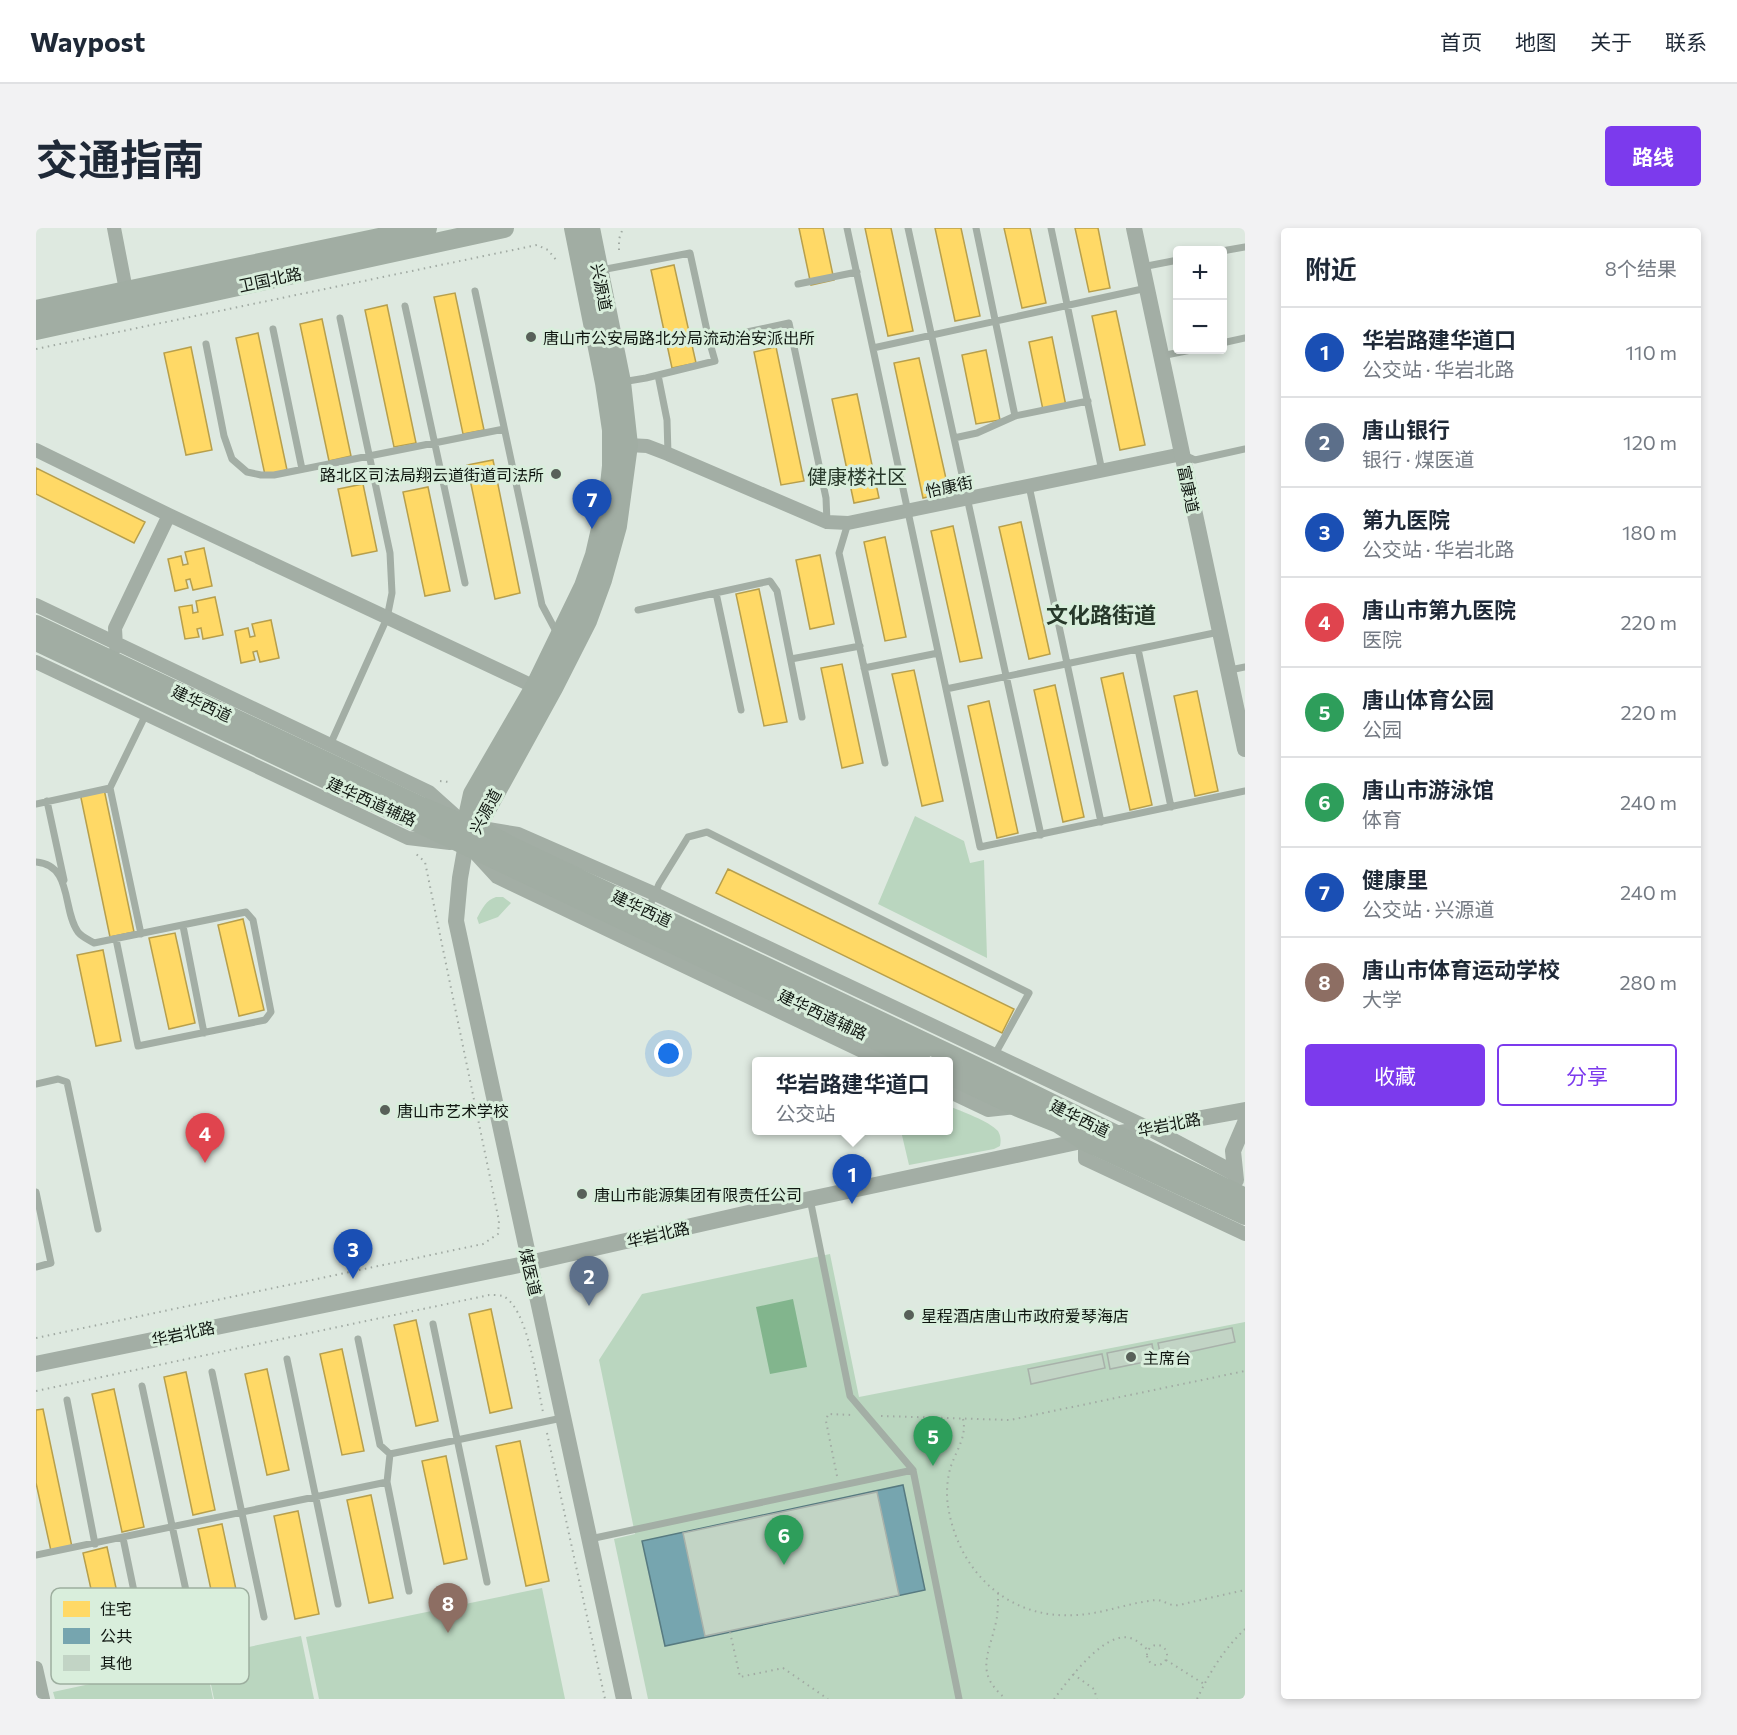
<!DOCTYPE html>
<html lang="zh">
<meta charset="utf-8">
<style>
body{margin:0;font-family:Commissioner,"Noto Sans SC",sans-serif;background:#f2f2f3;color:#1f2937}
.controls{position:absolute;right:18px;top:18px;display:grid;overflow:hidden;border-radius:6px;box-shadow:0 3px 9px #0003}
.controls button{width:54px;height:54px;display:grid;place-items:center;padding:0;border:0;border-bottom:2px solid #e0e1e3;background:#fff;color:#1f2937;font:30px sans-serif}
.you{position:absolute;left:633px;top:826px;width:21px;height:21px;margin:-15px;border:4px solid #fff;border-radius:50%;background:#1a73e8;box-shadow:0 0 0 9px #1a73e833}
.badge{display:grid;place-items:center;width:39px;height:39px;border-radius:50%;background:#7c3aed;color:#fff;font-size:20px;font-weight:700}
.pin{position:absolute;translate:-50% -50px;filter:drop-shadow(0 2px 3px #0008)}
.pin::after{content:'';position:absolute;top:32px;width:21px;height:18px;background:inherit;clip-path:polygon(0 0,100% 0,50% 100%)}
.popup{position:absolute;left:716px;top:829px;width:201px;height:78px;box-sizing:border-box;display:grid;place-content:center;border-radius:6px;background:#fff;filter:drop-shadow(0 2px 4px #0005);font-size:20px;white-space:nowrap;color:#747a83}
.popup b{font-size:22px;color:#1f2937}
.popup::after{content:'';position:absolute;left:50%;top:100%;margin-left:-12px;border:12px solid transparent;border-top-color:#fff}
.list{margin:0;padding:0;list-style:none}
h2{display:flex;justify-content:space-between;align-items:center;height:78px;margin:0;padding:0 24px;font-size:26px}
h2 small{font-size:20px;font-weight:400;color:#747a83}
.list li{display:grid;grid-template-columns:39px 1fr auto;gap:18px;align-items:center;box-sizing:border-box;height:90px;padding:0 24px;border-top:2px solid #e0e1e3}
.list b{display:block;font-size:22px;white-space:nowrap}
.list p{margin:0;font-size:20px;white-space:nowrap;color:#747a83}
.list em{font-size:20px;font-style:normal;color:#747a83}
.actions{display:flex;gap:12px;padding:18px 24px}
.actions a{flex:1;padding:14px 0;border:2px solid #7c3aed;border-radius:6px;text-align:center;font-size:21px;color:#7c3aed}
.actions .main{background:#7c3aed;color:#fff}
.map{position:relative;flex:none;width:1209px;height:1471px;overflow:hidden;border-radius:6px}
header{display:flex;align-items:center;gap:36px;box-sizing:border-box;height:84px;padding:0 30px;background:#fff;border-bottom:2px solid #e0e1e3}
header strong{font-size:28px}
nav{display:flex;gap:33px;margin-inline-start:auto;font-size:21px}
.intro{display:flex;align-items:center;justify-content:space-between;box-sizing:border-box;height:144px;padding:0 36px}
h1{margin:0;font-size:42px}
.button{padding:15px 27px;border-radius:6px;background:#7c3aed;color:#fff;font-size:21px;font-weight:700}
main{display:flex;gap:36px;padding:0 36px}
aside{flex:1;background:#fff;border-radius:6px;box-shadow:0 3px 9px #0003}
.map>svg:first-child{display:block}
.green{fill:#bad6bf}
.water{fill:#82b58d}
.homes{fill:#ffd966;stroke:#b79f4c;stroke-width:1.5}
.public{fill:#76a5af;stroke:#577a80;stroke-width:1.5}
.building{fill:#c2d4c5;stroke:#a8b1aa;stroke-width:1.5}
.lines{fill:none;stroke-linecap:round;stroke-linejoin:round}
.path{stroke:#a1aaa3;stroke-width:2;stroke-dasharray:1.5 4.5;stroke-linecap:butt}
.service{stroke:#a3aea5;stroke-width:7}
.minor{stroke:#a3aea5;stroke-width:14}
.tertiary{stroke:#a3aea5;stroke-width:16}
.secondary{stroke:#a1ada3;stroke-width:20}
.poi-dot{fill:#586059;stroke:#d9eedc;stroke-width:2}
.labels{text-anchor:middle;dominant-baseline:central;stroke-width:6;stroke-linejoin:round;paint-order:stroke}
.street-label{font-size:16px;fill:#101711;stroke:#d9eedc}
.poi-label{font-size:16px;fill:#101711;stroke:#d9eedc;text-anchor:start}
.quarter-label{font-size:20px;fill:#28392b;stroke:#d9eedc}
.district-label{font-size:22px;font-weight:bold;fill:#28392b;stroke:#d9eedc}
.key{fill:#d9eedc;stroke:#9dae9f;stroke-width:1.5}
.key-label{font-size:16px;fill:#101711}
</style>
<header>
<strong>Waypost</strong>
<nav><a>首页</a><a>地图</a><a>关于</a><a>联系</a></nav>
</header>
<div class="intro"><h1>交通指南</h1><a class="button">路线</a></div>
<main>
<div class="map">
<svg width="1209" height="1471" viewBox="0 0 1209 1471">
<rect width="100%" height="100%" fill="#dee9e0"/>
<path class="green" d="M 879,588 L 928,613 L 934,635 L 948,632 L 951,730 L 842,676 Z
M 460,669 L 467,669 L 475,675 L 462,689 L 443,696 L 441,690 C 446,681 450,672 460,669 Z
M 912,878 C 925,883 953,893 962,903 C 965,908 965,913 964,918 L 958,921 L 873,937 L 865,903 L 912,902 Z
M 794,1026 L 823,1169 L 1209,1094 L 1209,1471 L 612,1471 L 578,1311 L 599,1306 L 563,1132 L 606,1066 Z
M 506,1360 L 529,1471 L 283,1471 L 270,1409 Z
M 265,1408 L 278,1471 L 178,1471 L 169,1428 Z
M 169,1431 L 177,1471 L 19,1471 L 17,1464 Z"/>
<path class="water" d="M 757,1071 L 771,1139 L 734,1146 L 720,1079 Z"/>
<path class="homes" d="M 763,0 L 787,0 L 798,52 L 775,57 Z
M 829,0 L 855,0 L 877,103 L 852,108 Z
M 899,0 L 925,0 L 944,88 L 919,93 Z
M 968,0 L 994,0 L 1010,75 L 986,80 Z
M 1039,0 L 1062,0 L 1074,60 L 1053,64 Z
M 638,37 L 660,135 L 636,140 L 615,42 Z
M 419,65 L 448,202 L 427,206 L 398,69 Z
M 351,77 L 380,215 L 358,219 L 329,82 Z
M 1080,83 L 1109,217 L 1084,222 L 1056,88 Z
M 286,91 L 315,228 L 293,233 L 264,96 Z
M 222,105 L 251,242 L 229,247 L 200,110 Z
M 1016,109 L 1030,178 L 1007,182 L 993,114 Z
M 155,119 L 176,222 L 150,227 L 128,125 Z
M 740,119 L 768,253 L 745,257 L 718,124 Z
M 950,122 L 964,192 L 940,196 L 926,127 Z
M 883,130 L 913,264 L 887,270 L 858,135 Z
M 821,166 L 843,270 L 818,275 L 796,171 Z
M 457,232 L 484,365 L 459,371 L 431,237 Z
M 0,240 L 109,294 L 98,315 L 0,266 Z
M 327,256 L 341,323 L 316,328 L 302,261 Z
M 392,259 L 414,363 L 389,368 L 367,264 Z
M 985,294 L 1014,426 L 993,431 L 963,299 Z
M 917,298 L 946,430 L 924,434 L 895,303 Z
M 849,309 L 870,409 L 849,413 L 828,314 Z
M 168,320 L 176,358 L 157,362 L 154,351 L 150,352 L 152,360 L 139,363 L 132,331 L 145,328 L 147,337 L 152,336 L 149,324 Z
M 784,327 L 798,396 L 774,401 L 760,332 Z
M 723,361 L 751,494 L 728,498 L 700,366 Z
M 179,369 L 187,407 L 167,411 L 165,400 L 161,401 L 163,409 L 149,411 L 143,379 L 156,377 L 157,385 L 162,384 L 160,373 Z
M 235,392 L 243,430 L 224,434 L 221,423 L 217,424 L 219,432 L 205,435 L 199,403 L 212,400 L 214,409 L 219,408 L 216,396 Z
M 806,436 L 827,535 L 806,540 L 785,440 Z
M 878,442 L 907,573 L 886,578 L 856,446 Z
M 1087,445 L 1116,577 L 1094,582 L 1065,450 Z
M 1019,457 L 1048,589 L 1027,594 L 998,462 Z
M 1161,463 L 1182,563 L 1159,568 L 1138,468 Z
M 953,473 L 982,605 L 961,610 L 932,478 Z
M 68,561 L 98,704 L 74,709 L 44,565 Z
M 692,641 L 978,781 L 966,805 L 680,665 Z
M 207,691 L 228,782 L 203,788 L 182,697 Z
M 139,705 L 159,795 L 133,801 L 113,710 Z
M 67,722 L 85,813 L 60,818 L 41,727 Z
M 455,1081 L 476,1180 L 454,1185 L 433,1086 Z
M 380,1092 L 402,1193 L 380,1198 L 358,1097 Z
M 306,1121 L 328,1223 L 306,1227 L 284,1126 Z
M 231,1141 L 253,1242 L 231,1247 L 209,1146 Z
M 150,1144 L 179,1282 L 157,1287 L 128,1149 Z
M 78,1161 L 108,1299 L 86,1304 L 56,1166 Z
M 7,1181 L 36,1319 L 15,1323 L 0,1255 L 0,1182 Z
M 484,1213 L 513,1353 L 490,1358 L 460,1218 Z
M 410,1228 L 431,1331 L 408,1336 L 386,1233 Z
M 335,1267 L 357,1370 L 333,1375 L 311,1272 Z
M 262,1283 L 283,1386 L 259,1391 L 238,1288 Z
M 186,1296 L 208,1399 L 184,1404 L 162,1301 Z
M 71,1319 L 95,1428 L 71,1433 L 47,1325 Z"/>
<path class="public" d="M 867,1257 L 889,1362 L 629,1418 L 606,1313 Z"/>
<path class="building" d="M 1196,1100 L 1199,1114 L 1125,1130 L 1122,1115 Z
M 1116,1116 L 1119,1132 L 1074,1141 L 1071,1125 Z
M 1066,1126 L 1069,1140 L 995,1156 L 992,1141 Z
M 841,1264 L 863,1367 L 669,1408 L 647,1305 Z"/>
<g class="lines">
<path class="path" d="M 583,22 L 583,11 L 587,0
M 0,121 L 501,17 L 512,22 L 521,33
M 404,553 L 413,554
M 0,1110 L 447,1016 L 462,1006 L 463,993 L 389,634 L 380,626
M 0,1163 L 453,1067 C 457,1067 463,1067 467,1068 C 493,1081 501,1157 507,1184
M 845,1188 L 974,1192 L 1209,1143
M 927,1191 C 931,1208 921,1221 915,1238 C 911,1250 910,1266 912,1278 C 922,1343 972,1392 1040,1387 C 1067,1386 1094,1374 1121,1372 C 1127,1372 1132,1377 1138,1377 C 1143,1378 1150,1375 1156,1374 C 1173,1370 1191,1366 1209,1362
M 511,1205 L 569,1471
M 801,1248 L 790,1193 L 792,1186 L 816,1187
M 962,1365 C 962,1375 962,1385 960,1394 C 953,1427 938,1445 970,1471
M 694,1404 L 704,1449 L 747,1440 L 792,1471
M1111 1427a10 10 0 1 1 20 0a10 10 0 1 1-20 0Z
M 1130,1432 L 1168,1456
M 1037,1446 L 1058,1461 L 1061,1471
M 1018,1471 C 1032,1453 1070,1399 1097,1411 C 1102,1413 1107,1418 1112,1422
M 1161,1471 C 1174,1444 1187,1422 1209,1401"/>
<path class="service" d="M 811,0 L 944,619 L 1209,563
M 872,0 L 1005,607
M 940,0 L 979,188
M 1015,0 L 1066,243
M 1186,23 L 1209,19
M 1106,39 L 1142,32
M 565,42 L 654,25 L 673,112 L 753,95 L 790,270 L 791,294
M 762,56 L 821,44
M 439,63 L 506,377 L 522,407
M 369,78 L 429,355
M 237,101 L 266,241
M 1186,115 L 1209,110
M 170,116 L 188,208 L 196,231 L 211,244 L 225,247 L 238,247 L 468,201
M 837,120 L 1111,60
M 1125,128 L 1155,122
M 622,147 L 631,192 L 632,226
M 586,154 L 610,150 L 679,133 L 673,112
M 918,210 L 941,205 L 979,188 L 1052,173
M 1148,227 L 1159,232 L 1209,221
M 993,258 L 1065,594
M 812,295 L 803,325 L 849,535
M 680,365 L 705,482
M 602,382 L 734,353 L 741,363 L 766,489
M 1102,421 L 1135,579
M 755,431 L 824,418
M 828,440 L 902,425
M 1194,442 L 1209,439
M 910,461 L 1183,404
M 294,517 L 351,390 L 356,365 L 354,325 L 304,90
M 74,560 L 110,486
M 11,573 L 28,652
M 0,576 L 74,560 L 105,706
M 0,634 C 37,637 26,682 42,704 C 46,709 53,712 58,715 L 210,684 L 217,692 L 235,784 L 229,792 L 102,818 L 80,711
M 612,682 L 623,656 L 652,609 L 671,604 L 993,765 L 958,828
M 147,698 L 168,805
M 0,856 L 22,851 L 31,854 L 62,1001
M 0,964 L 15,1035 L 0,1039
M 774,971 L 814,1168 L 877,1242
M 397,1096 L 451,1354
M 322,1111 L 344,1217 L 354,1226
M 251,1131 L 302,1376
M 176,1144 L 228,1389
M 106,1158 L 160,1409
M 31,1172 L 59,1316
M 351,1254 L 373,1363
M 87,1310 L 106,1402
M 554,1311 L 877,1242 L 923,1471
M 0,1327 L 351,1254 L 354,1226 L 526,1190"/>
<path class="minor" d="M 78,0 L 90,62
M 592,217 L 611,218 L 632,226 L 791,294 L 812,295 L 1146,226
M 0,222 L 133,287 L 499,459
M 0,377 L 393,564 L 422,590
M 80,419 L 79,400 L 133,287
M 0,434 L 372,610 L 414,615
M 452,601 L 482,606 L 619,666 L 1113,900
M 439,625 L 461,649 L 849,834
M 912,863 L 952,882 L 980,879
M 1049,913 L 1049,931 L 1209,1006
M 0,1440 L 7,1471"/>
<path class="tertiary" d="M 1098,0 L 1209,521
M 430,616 L 424,650 L 420,693 L 588,1471
M 1113,900 L 1198,945
M 1200,952 L 1197,923 L 1209,895
M 0,1136 L 493,1035 L 774,971 L 1078,906 L 1209,882"/>
<path class="secondary" d="M 0,82 L 391,0
M 0,102 L 468,0
M 0,397 L 386,579 L 430,598 L 441,600 L 476,619 L 951,844 L 1209,970
M 0,413 L 886,834
M 435,609 L 517,460 L 551,393 L 566,352 L 581,298 L 592,217 L 585,154 L 554,0
M 430,611 L 430,598 L 437,566 L 499,459 L 548,358 L 559,327 L 573,266 L 576,238 L 576,202 L 569,155 L 538,0
M 912,846 L 982,879 L 1022,895 L 1049,913 L 1209,987"/>
</g>
<g class="poi-dot">
<circle cx="495" cy="109" r="6"/>
<circle cx="520" cy="246" r="6"/>
<circle cx="349" cy="882" r="6"/>
<circle cx="546" cy="966" r="6"/>
<circle cx="873" cy="1087" r="6"/>
<circle cx="1095" cy="1129" r="6"/>
</g>
<g class="labels">
<g class="street-label">
<text transform="translate(234 51) rotate(-12)">卫国北路</text>
<text transform="translate(566 59) rotate(79)">兴源道</text>
<text transform="translate(913 258) rotate(-12)">怡康街</text>
<text transform="translate(1153 261) rotate(78)">富康道</text>
<text transform="translate(166 475) rotate(25)">建华西道</text>
<text transform="translate(336 573) rotate(24)">建华西道辅路</text>
<text transform="translate(449 583) rotate(-62)">兴源道</text>
<text transform="translate(606 680) rotate(25)">建华西道</text>
<text transform="translate(787 786) rotate(25)">建华西道辅路</text>
<text transform="translate(1044 890) rotate(26)">建华西道</text>
<text transform="translate(1133 896) rotate(-11)">华岩北路</text>
<text transform="translate(622 1006) rotate(-13)">华岩北路</text>
<text transform="translate(495 1044) rotate(77)">煤医道</text>
<text transform="translate(147 1105) rotate(-12)">华岩北路</text>
</g>
<g class="poi-label">
<text x="507" y="109">唐山市公安局路北分局流动治安派出所</text>
<text x="508" y="246" text-anchor="end">路北区司法局翔云道街道司法所</text>
<text x="361" y="882">唐山市艺术学校</text>
<text x="558" y="966">唐山市能源集团有限责任公司</text>
<text x="885" y="1087">星程酒店唐山市政府爱琴海店</text>
<text x="1107" y="1129">主席台</text>
</g>
<g class="quarter-label">
<text x="821" y="248">健康楼社区</text>
</g>
<g class="district-label">
<text x="1065" y="386">文化路街道</text>
</g>
</g>
<rect x="15" y="1360" width="198" height="96" rx="9" class="key"/>
<rect x="27" y="1373" width="27" height="16" fill="#ffd966"/>
<rect x="27" y="1400" width="27" height="16" fill="#76a5af"/>
<rect x="27" y="1427" width="27" height="16" fill="#c2d4c5"/>
<g class="key-label">
<text x="64" y="1387">住宅</text>
<text x="64" y="1414">公共</text>
<text x="64" y="1441">其他</text>
</g>
</svg>
<div class="controls">
<button>+</button>
<button>−</button>
</div>
<div class="you"></div>
<div class="pin badge" style="left:816px;top:976px;background:#1a4fb4">1</div>
<div class="popup"><b>华岩路建华道口</b>公交站</div>
<div class="pin badge" style="left:553px;top:1078px;background:#5c6f8a">2</div>
<div class="pin badge" style="left:317px;top:1051px;background:#1a4fb4">3</div>
<div class="pin badge" style="left:169px;top:935px;background:#e0444e">4</div>
<div class="pin badge" style="left:897px;top:1238px;background:#2e9e5b">5</div>
<div class="pin badge" style="left:748px;top:1337px;background:#2e9e5b">6</div>
<div class="pin badge" style="left:556px;top:301px;background:#1a4fb4">7</div>
<div class="pin badge" style="left:412px;top:1405px;background:#8d6e63">8</div>
</div>
<aside>
<h2>附近<small>8个结果</small></h2>
<ul class="list">
<li><span class="badge" style="background:#1a4fb4">1</span><div><b>华岩路建华道口</b><p>公交站 · 华岩北路</p></div><em>110 m</em></li>
<li><span class="badge" style="background:#5c6f8a">2</span><div><b>唐山银行</b><p>银行 · 煤医道</p></div><em>120 m</em></li>
<li><span class="badge" style="background:#1a4fb4">3</span><div><b>第九医院</b><p>公交站 · 华岩北路</p></div><em>180 m</em></li>
<li><span class="badge" style="background:#e0444e">4</span><div><b>唐山市第九医院</b><p>医院</p></div><em>220 m</em></li>
<li><span class="badge" style="background:#2e9e5b">5</span><div><b>唐山体育公园</b><p>公园</p></div><em>220 m</em></li>
<li><span class="badge" style="background:#2e9e5b">6</span><div><b>唐山市游泳馆</b><p>体育</p></div><em>240 m</em></li>
<li><span class="badge" style="background:#1a4fb4">7</span><div><b>健康里</b><p>公交站 · 兴源道</p></div><em>240 m</em></li>
<li><span class="badge" style="background:#8d6e63">8</span><div><b>唐山市体育运动学校</b><p>大学</p></div><em>280 m</em></li>
</ul>
<div class="actions"><a class="main">收藏</a><a>分享</a></div>
</aside>
</main>
